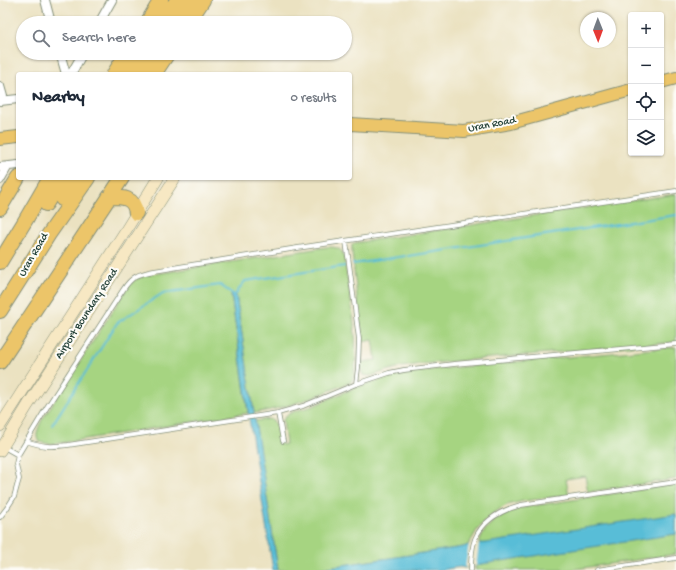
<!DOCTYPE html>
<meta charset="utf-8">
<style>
body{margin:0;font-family:"Gochi Hand",sans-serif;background:#f2f2f3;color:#1f2937}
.controls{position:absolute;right:12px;top:12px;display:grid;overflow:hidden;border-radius:4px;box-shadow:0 1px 3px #0004}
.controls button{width:36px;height:36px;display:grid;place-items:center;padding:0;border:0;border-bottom:1px solid #e0e1e3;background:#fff;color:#1f2937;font:20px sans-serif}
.compass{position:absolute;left:580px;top:12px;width:36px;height:36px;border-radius:50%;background:#fff;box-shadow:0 1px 3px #0004;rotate:179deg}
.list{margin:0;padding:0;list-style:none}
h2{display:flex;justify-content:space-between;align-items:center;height:52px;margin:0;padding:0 16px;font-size:17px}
h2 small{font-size:13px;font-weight:400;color:#747a83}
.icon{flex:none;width:22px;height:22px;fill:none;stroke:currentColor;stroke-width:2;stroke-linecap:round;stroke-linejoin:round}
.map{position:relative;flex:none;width:676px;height:570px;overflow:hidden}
.search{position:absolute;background:#fff;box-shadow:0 1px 3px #0004;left:16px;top:16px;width:336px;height:44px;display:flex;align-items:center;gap:10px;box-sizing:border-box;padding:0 14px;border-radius:22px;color:#747a83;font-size:15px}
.panel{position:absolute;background:#fff;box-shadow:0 1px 3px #0004;left:16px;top:72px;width:336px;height:108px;border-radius:4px}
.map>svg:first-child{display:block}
.green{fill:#a6d481;stroke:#62885a}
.water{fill:#59bdd7;stroke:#3c7d86}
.pier{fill:#ebe2c1}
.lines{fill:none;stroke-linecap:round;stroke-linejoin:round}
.stream{stroke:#59bdd7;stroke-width:2}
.lane-casing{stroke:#85907a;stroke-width:5.5}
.street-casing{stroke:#85907a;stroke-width:10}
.secondary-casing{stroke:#85907a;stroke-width:12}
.primary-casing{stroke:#85907a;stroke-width:14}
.highway-casing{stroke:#85907a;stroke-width:16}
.lane{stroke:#fff;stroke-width:4}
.street{stroke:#fff;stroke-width:8}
.secondary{stroke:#f7e8c3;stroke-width:11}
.primary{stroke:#ecc569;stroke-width:12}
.highway{stroke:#ecc569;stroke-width:14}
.labels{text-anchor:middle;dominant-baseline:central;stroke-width:4;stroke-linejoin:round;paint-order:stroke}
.street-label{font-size:11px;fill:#1f3d34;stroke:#fdfcf7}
</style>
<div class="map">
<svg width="676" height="570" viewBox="0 0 676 570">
<rect width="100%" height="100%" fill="#fdfcf7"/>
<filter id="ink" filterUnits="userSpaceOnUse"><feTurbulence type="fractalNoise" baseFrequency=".025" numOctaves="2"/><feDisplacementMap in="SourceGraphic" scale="8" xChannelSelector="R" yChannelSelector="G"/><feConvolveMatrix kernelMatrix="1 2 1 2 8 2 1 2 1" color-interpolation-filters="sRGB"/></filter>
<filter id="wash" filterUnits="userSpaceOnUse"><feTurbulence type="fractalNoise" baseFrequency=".012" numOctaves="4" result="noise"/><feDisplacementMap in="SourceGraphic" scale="16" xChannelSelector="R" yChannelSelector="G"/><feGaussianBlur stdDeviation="0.9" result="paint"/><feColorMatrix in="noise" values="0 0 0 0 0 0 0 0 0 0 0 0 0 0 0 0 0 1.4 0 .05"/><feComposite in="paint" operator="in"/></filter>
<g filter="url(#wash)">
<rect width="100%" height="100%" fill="#ebe2c1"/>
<path class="green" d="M 676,194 L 676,342 L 421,364 L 396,368 L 370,376 L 363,375 L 361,369 L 362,362 L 376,360 L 373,340 L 362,342 L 352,252 L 352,245 L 354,243 Z
M 327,247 C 335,247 341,247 344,256 C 349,293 358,330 355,367 C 354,373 354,378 351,382 C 319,395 288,408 254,413 L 236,295 L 234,294 L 231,295 L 248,413 L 60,443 C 38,445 31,442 42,420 L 123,295 C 131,282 133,279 148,275 Z
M 676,347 L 676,479 L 588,492 L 585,476 L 566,479 L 569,495 L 523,501 L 507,505 L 493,513 L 483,523 L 477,530 L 469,544 L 464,547 L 309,570 L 278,570 L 255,421 L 270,419 C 280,424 279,435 282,445 L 286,444 L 283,420 C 287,411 304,409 313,406 C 327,400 341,393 355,388 C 383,378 410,372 439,369 Z
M 676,484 L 676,554 L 569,570 L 475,570 C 477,561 477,550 480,541 C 486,521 507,511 526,507 Z"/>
<path class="water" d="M 231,294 L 234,294 L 236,295 L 278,570 L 273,570 L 249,418 Z
M 676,514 L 676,534 L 482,564 L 476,566 L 465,568 L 460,567 L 441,570 L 309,570 L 463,547 C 470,544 477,543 485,543 Z"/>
<path class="pier" d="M 479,543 L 476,566 L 465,568 L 469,544 Z"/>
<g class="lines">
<path class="stream" d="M 408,256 L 676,215
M 353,264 L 405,256
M 235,295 L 245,281 L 345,266
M 52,425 L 117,323 L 163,293 L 220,285 L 233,294 L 234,296"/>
</g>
</g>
<g filter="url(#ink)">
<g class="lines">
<defs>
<path id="lane" d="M 346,241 L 359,339 L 358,368 L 356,384
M 278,413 L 283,441
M 26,441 C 44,447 50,447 68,445 L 278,413 L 303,406 L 356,384 L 389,373 L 404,370 L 454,364 L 676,344
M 4,447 L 18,455
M 0,517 L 7,508 L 14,497 L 17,486 L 19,479 L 16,464 L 18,455 L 47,407 L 123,290 C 132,276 138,274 154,271 L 291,249 L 676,191
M 471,570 C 471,561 472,547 475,539 C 483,520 502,510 521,505 L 676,482
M 597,570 L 676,558"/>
<path id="street" d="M 45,0 L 51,23
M 99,23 L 112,0
M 60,53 L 66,74
M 71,74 L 83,53
M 0,86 L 4,100
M 0,101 L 18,99
M 0,167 L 18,165
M 0,180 L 8,166"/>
<path id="secondary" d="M 0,426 L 126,230 L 158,178
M 0,451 L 28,405 L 175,178"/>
<path id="primary" d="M 661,82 L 676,78
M 350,124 L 464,131 L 511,123 L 631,90
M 0,139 L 18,137"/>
<path id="highway" d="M 147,23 L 161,0
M 162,23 L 177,0
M 175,23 L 190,0
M 188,23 L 203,0
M 114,74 L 127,53
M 129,74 L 143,53
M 142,74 L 155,53
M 154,74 L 168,53
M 109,197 C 123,197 134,197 136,213
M 62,199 L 76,178
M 46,204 L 62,178
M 0,208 L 18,178
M 0,262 L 25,221 L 50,178
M 0,311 L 49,234 L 88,178
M 0,362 L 122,178"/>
</defs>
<use href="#lane" class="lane-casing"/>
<use href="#street" class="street-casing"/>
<use href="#secondary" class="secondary-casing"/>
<use href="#primary" class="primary-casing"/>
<use href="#highway" class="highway-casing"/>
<use href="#lane" class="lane"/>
<use href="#street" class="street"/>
<use href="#secondary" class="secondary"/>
<use href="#primary" class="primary"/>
<use href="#highway" class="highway"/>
</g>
</g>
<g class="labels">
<g class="street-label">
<text transform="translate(492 125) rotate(-11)">Uran Road</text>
<text transform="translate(34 255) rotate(-60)">Uran Road</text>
<text transform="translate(87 314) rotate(-57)">Airport Boundary Road</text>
</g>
</g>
</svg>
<div class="controls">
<button>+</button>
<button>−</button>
<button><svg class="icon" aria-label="locate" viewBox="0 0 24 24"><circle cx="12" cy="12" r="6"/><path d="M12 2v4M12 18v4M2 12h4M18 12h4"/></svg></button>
<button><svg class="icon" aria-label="layers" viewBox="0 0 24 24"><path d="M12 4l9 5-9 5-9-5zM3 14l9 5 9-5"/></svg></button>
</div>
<svg class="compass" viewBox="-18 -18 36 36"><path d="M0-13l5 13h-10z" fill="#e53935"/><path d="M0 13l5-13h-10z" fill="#747a83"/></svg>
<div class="search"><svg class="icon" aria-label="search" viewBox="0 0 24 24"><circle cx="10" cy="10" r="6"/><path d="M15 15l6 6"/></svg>Search here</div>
<section class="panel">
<h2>Nearby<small>0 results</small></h2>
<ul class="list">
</ul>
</section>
</div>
